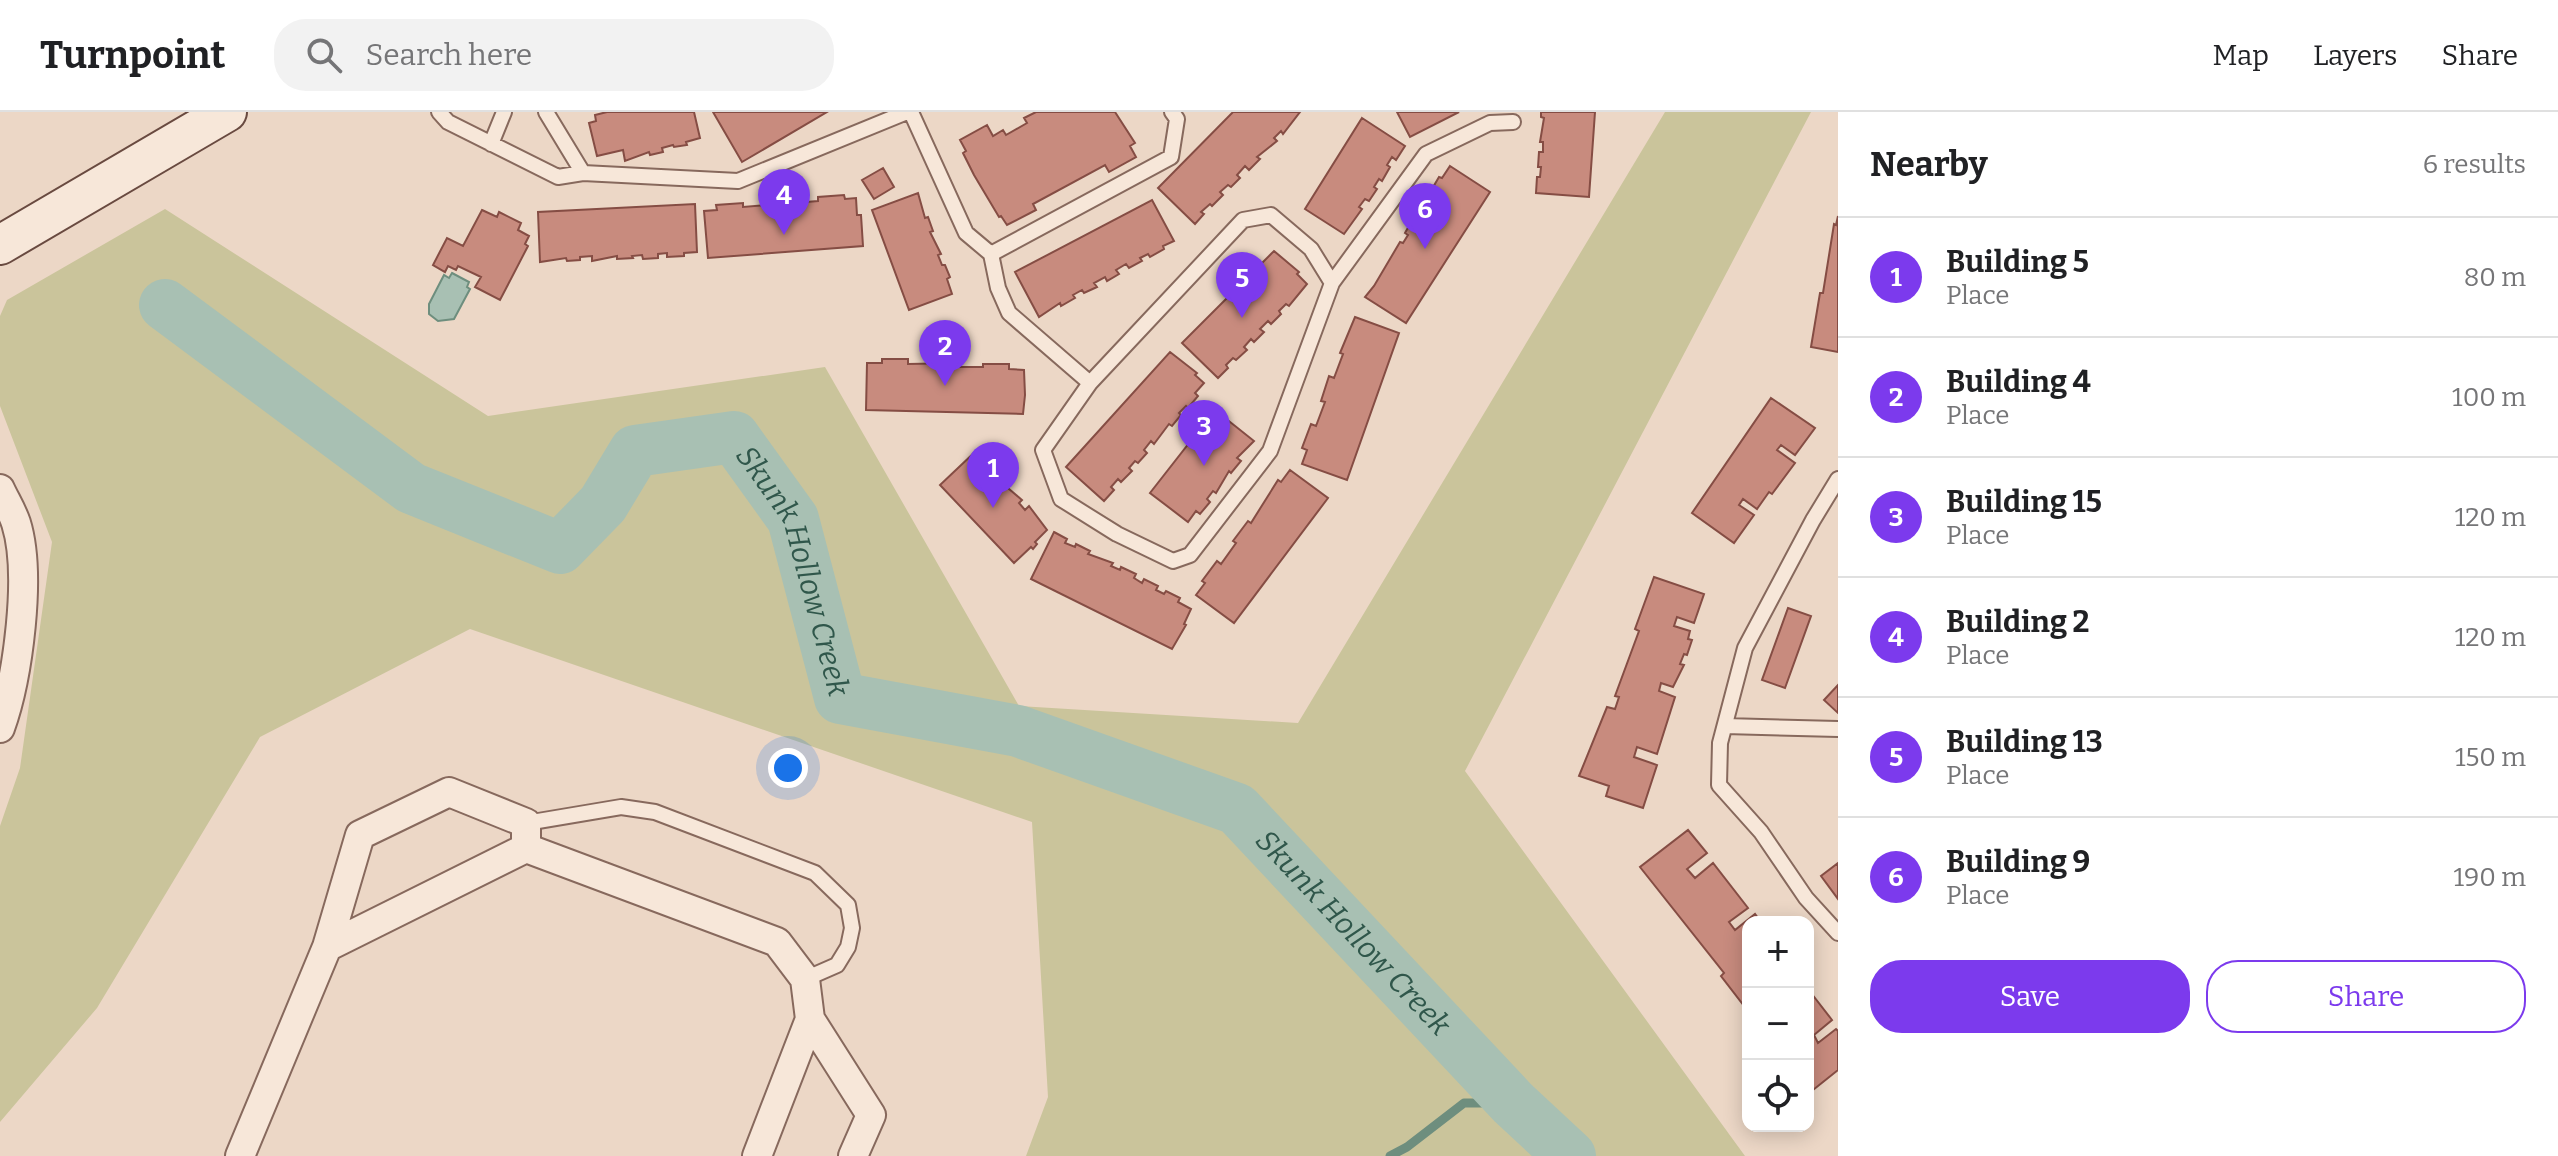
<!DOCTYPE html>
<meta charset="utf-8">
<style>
body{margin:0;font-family:Bitter,serif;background:#f2f2f2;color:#202124}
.controls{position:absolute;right:24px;bottom:24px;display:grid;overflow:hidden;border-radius:16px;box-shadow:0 4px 20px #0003}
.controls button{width:72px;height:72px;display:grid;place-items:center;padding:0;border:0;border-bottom:2px solid #e0e0e0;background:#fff;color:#202124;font:40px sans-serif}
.you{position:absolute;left:788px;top:656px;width:28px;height:28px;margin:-20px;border:6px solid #fff;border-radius:50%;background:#1a73e8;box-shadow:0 0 0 12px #1a73e833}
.badge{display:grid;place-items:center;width:52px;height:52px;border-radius:50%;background:#7c3aed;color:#fff;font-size:26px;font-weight:700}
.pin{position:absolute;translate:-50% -66px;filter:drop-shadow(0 2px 4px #0008)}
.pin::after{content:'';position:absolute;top:42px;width:28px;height:24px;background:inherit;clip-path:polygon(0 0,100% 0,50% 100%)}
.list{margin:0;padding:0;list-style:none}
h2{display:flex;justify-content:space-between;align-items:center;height:104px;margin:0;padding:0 32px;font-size:34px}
h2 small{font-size:26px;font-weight:400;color:#757577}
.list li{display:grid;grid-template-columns:52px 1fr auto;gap:24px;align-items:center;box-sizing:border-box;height:120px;padding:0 32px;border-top:2px solid #e0e0e0}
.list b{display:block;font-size:30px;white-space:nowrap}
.list p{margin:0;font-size:26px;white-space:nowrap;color:#757577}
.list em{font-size:26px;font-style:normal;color:#757577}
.actions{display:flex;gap:16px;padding:24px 32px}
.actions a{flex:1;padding:18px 0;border:2px solid #7c3aed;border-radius:32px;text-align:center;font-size:28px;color:#7c3aed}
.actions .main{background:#7c3aed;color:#fff}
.icon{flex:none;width:44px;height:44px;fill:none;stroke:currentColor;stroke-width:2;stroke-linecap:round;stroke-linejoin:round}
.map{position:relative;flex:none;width:1838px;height:1044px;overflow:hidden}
header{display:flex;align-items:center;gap:48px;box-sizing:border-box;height:112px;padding:0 40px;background:#fff;border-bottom:2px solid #e0e0e0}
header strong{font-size:38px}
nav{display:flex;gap:44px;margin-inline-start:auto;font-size:28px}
.search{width:560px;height:72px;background:#f2f2f2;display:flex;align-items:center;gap:20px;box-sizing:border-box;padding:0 28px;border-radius:32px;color:#757577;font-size:30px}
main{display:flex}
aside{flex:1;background:#fff}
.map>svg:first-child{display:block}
.green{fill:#cac49b}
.water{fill:#a8c0b3;stroke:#6e8e7e;stroke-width:2}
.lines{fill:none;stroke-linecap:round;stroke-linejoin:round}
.stream{stroke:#6e8e7e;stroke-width:9}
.river{stroke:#a8c0b3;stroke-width:52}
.building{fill:#c88b7e;stroke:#854d44;stroke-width:2}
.lane-casing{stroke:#87695d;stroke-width:18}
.street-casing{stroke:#87695d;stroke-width:32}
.secondary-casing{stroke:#694a40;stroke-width:42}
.lane{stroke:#f7e7d9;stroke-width:14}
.street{stroke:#f7e7d9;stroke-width:28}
.secondary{stroke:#f7e7d9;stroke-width:38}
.labels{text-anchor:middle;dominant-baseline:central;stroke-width:6;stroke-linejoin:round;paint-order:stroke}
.water-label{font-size:30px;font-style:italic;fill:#30574b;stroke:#f4e4d6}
</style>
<header>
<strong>Turnpoint</strong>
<div class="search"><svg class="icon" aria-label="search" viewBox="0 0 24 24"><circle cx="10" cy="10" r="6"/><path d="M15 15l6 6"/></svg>Search here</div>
<nav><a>Map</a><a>Layers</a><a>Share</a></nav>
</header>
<main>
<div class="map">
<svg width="1838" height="1044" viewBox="0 0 1838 1044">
<rect width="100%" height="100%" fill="#ecd7c6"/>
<path class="green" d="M 1665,0 L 1811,0 L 1465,659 L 1745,1044 L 1026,1044 L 1048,985 L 1032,710 L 470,517 L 260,625 L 97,896 L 0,1010 L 0,714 L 20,656 L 52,430 L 0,294 L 0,204 L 7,188 L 165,97 L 488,304 L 825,255 L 1019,594 L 1298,611 Z"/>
<path class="water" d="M 452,161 L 469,170 L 467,175 L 470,177 L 454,207 L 438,209 L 429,202 L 429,192 L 444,163 L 449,166 Z"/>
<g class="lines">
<path class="stream" d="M 1390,1044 L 1407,1035 L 1464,991 L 1513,991"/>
<path class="river" id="s1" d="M 165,193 L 411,376 L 560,436 L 603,392 L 635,339 L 734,325 L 793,407 L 840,586 L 1018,619 L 1237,697 L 1513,991 L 1570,1044"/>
</g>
<path class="building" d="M 607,0 L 694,0 L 700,26 L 686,30 L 687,33 L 674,35 L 673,33 L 662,36 L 663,40 L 650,43 L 649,40 L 625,49 L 623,38 L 597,44 L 589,11 L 596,9 L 595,3 Z
M 713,0 L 827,0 L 742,50 Z
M 1036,0 L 1115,0 L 1135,31 L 1130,34 L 1136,45 L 1109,60 L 1105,53 L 1033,92 L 1036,98 L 1007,113 L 1001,104 L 999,105 L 974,63 L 963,41 L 966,39 L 960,28 L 987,13 L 993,24 L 1003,18 L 1006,23 L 1027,11 L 1024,6 Z
M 1233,0 L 1300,0 L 1283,22 L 1281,19 L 1274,26 L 1277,29 L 1257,45 L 1260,47 L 1249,58 L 1245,54 L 1237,63 L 1240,66 L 1231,75 L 1228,73 L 1220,80 L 1223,83 L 1212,94 L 1210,92 L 1201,100 L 1204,102 L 1195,112 L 1158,76 Z
M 1397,0 L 1459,0 L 1410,25 Z
M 1541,0 L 1595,0 L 1589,85 L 1536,81 L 1537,65 L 1540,65 L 1541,55 L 1538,55 L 1539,40 L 1543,40 L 1543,30 L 1540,30 L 1544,6 L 1541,5 Z
M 1362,6 L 1405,34 L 1396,48 L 1392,45 L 1387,53 L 1390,55 L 1382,69 L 1379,67 L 1374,75 L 1377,77 L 1369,89 L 1365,87 L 1359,95 L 1362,97 L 1344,122 L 1305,97 Z
M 1450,54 L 1490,80 L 1406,211 L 1365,185 L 1374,174 L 1400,130 L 1403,131 L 1408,123 L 1405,121 L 1413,107 L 1416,109 L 1421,100 L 1418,99 L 1427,86 L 1429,88 L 1435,79 L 1432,77 L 1439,65 L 1442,66 Z
M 883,56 L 894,75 L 874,87 L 862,68 Z
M 918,81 L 925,106 L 928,105 L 933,119 L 930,120 L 941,142 L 938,143 L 942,153 L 945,153 L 950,165 L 947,167 L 952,182 L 909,198 L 872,98 Z
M 844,83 L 845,87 L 856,86 L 857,103 L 861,103 L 863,134 L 708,146 L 704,99 L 717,98 L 716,93 L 743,91 L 743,95 L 767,93 L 767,89 L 794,88 L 794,91 L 818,89 L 818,85 Z
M 1152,88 L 1174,129 L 1163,134 L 1164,137 L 1150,145 L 1148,142 L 1140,146 L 1142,149 L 1129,156 L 1126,152 L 1116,158 L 1119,162 L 1107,169 L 1105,165 L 1094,171 L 1097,175 L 1084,181 L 1082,178 L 1073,183 L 1075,186 L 1061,194 L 1060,191 L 1039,205 L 1015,160 Z
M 695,92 L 697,140 L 684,141 L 684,144 L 667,145 L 667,141 L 658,142 L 658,146 L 643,147 L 642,143 L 632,144 L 633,146 L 617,147 L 617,144 L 592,149 L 592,144 L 580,145 L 580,148 L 567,149 L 566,146 L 540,150 L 538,100 Z
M 482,98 L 497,105 L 499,100 L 521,111 L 518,118 L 529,124 L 525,132 L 528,134 L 500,188 L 475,175 L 481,165 L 458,154 L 456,158 L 448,154 L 445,160 L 433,153 L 447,126 L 463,134 Z
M 1838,104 L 1838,240 L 1811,235 L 1820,181 L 1823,181 L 1834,112 L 1836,113 Z
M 1274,139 L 1299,160 L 1297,162 L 1307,172 L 1289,194 L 1286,192 L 1279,199 L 1281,202 L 1271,212 L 1268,209 L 1260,217 L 1264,220 L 1254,230 L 1251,227 L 1244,235 L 1247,238 L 1236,248 L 1233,246 L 1226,253 L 1228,256 L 1218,266 L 1182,231 Z
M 1355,205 L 1399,221 L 1347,368 L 1302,352 L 1307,338 L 1302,336 L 1311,312 L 1316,314 L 1325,290 L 1321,289 L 1329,264 L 1334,266 L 1343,242 L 1340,241 Z
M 1170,240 L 1197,261 L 1195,263 L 1204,271 L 1195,281 L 1198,284 L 1188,296 L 1186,294 L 1179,301 L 1181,303 L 1172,314 L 1169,312 L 1154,332 L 1151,329 L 1144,338 L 1147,341 L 1138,351 L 1135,349 L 1129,356 L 1132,359 L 1121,370 L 1118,367 L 1111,375 L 1114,378 L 1104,389 L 1066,355 Z
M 882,247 L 908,247 L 908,252 L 959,251 L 959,255 L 983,255 L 983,252 L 1009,252 L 1009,257 L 1024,258 L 1025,283 L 1023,302 L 866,298 L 867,251 L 882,251 Z
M 1771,286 L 1815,316 L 1795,343 L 1781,333 L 1777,338 L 1795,351 L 1772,382 L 1769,380 L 1757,397 L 1743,387 L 1739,393 L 1754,403 L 1734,431 L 1692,401 Z
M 1215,298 L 1254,329 L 1237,346 L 1241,349 L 1231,361 L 1229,359 L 1216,381 L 1213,379 L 1207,387 L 1210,390 L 1200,402 L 1196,399 L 1188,410 L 1150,381 Z
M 976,339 L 987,350 L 984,353 L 991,360 L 994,358 L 1004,369 L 1002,371 L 1022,388 L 1019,391 L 1025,398 L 1029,394 L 1047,418 L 1035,430 L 1037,432 L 1033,437 L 1031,435 L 1014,451 L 940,373 Z
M 1290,358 L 1328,386 L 1234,511 L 1196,483 L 1205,471 L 1202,469 L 1217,449 L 1221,452 L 1236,431 L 1233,429 L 1248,409 L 1251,411 L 1278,368 L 1281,370 Z
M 1054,420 L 1067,427 L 1065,431 L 1075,435 L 1076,432 L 1090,439 L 1088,442 L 1113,451 L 1111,454 L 1120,458 L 1121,455 L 1136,462 L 1134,466 L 1142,471 L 1144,467 L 1158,474 L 1156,478 L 1164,482 L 1166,479 L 1180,486 L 1178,490 L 1191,497 L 1184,512 L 1186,513 L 1172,537 L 1031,467 Z
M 1654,465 L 1704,482 L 1694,511 L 1677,505 L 1674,514 L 1690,519 L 1688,527 L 1692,528 L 1687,543 L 1684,542 L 1680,552 L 1684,553 L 1673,575 L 1661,571 L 1659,579 L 1675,585 L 1657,642 L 1637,635 L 1634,645 L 1657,653 L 1643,696 L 1606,684 L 1609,674 L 1579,664 L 1607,595 L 1615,597 L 1619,585 L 1615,584 L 1639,519 L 1635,517 Z
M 1788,496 L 1811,504 L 1785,576 L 1762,568 Z
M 1838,573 L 1838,601 L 1824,588 Z
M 1688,718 L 1707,741 L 1687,757 L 1695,766 L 1713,751 L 1748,796 L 1729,810 L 1735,818 L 1755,802 L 1761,810 L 1748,810 L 1748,899 L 1721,864 L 1724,861 L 1640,755 Z
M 1838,751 L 1838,787 L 1821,764 Z
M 1808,877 L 1832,908 L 1814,923 L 1818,931 L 1836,917 L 1838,919 L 1838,958 L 1808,982 Z"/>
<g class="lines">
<defs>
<path id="lane" d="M 439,0 L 448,10 L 558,65 L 583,61 L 738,69 L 907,0
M 546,0 L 583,61
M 911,0 L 966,121 L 991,142
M 491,32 L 504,0
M 1271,103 L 1311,137 L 1332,171 L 1270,339 L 1190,443 L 1173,449 L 1117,422 L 1061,387 L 1043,338 L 1090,271 L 1243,108 Z
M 1332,171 L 1426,42 L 1490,11 L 1513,10
M 1090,271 L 1009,201 L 998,176 L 991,142 L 1171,45 L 1177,7 L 1172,0
M 1838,367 L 1813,408 L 1745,536 L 1720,631 L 1719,673 L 1761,720 L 1806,786 L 1838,821
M 1725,614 L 1838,617
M 526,711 L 621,695 L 655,700 L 815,761 L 848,793 L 852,816 L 848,835 L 837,853 L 805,867"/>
<path id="street" d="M 0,377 C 5,388 12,399 16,411 C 32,462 18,566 0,616
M 327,835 L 360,723 L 449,680 L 526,711 L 526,736
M 810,907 L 871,1003 L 853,1044
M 240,1044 L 327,835 L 526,736 L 777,830 L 805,867 L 810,907 L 757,1044"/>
<path id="secondary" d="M 0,133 L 227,0"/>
</defs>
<use href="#lane" class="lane-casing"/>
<use href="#street" class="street-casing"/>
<use href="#secondary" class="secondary-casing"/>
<use href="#lane" class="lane"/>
<use href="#street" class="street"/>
<use href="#secondary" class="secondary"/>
</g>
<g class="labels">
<g class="water-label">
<text stroke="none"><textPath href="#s1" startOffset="840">Skunk Hollow Creek</textPath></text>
<text stroke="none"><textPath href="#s1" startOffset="1560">Skunk Hollow Creek</textPath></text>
</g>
</g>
</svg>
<div class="controls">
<button>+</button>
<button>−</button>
<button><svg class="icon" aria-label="locate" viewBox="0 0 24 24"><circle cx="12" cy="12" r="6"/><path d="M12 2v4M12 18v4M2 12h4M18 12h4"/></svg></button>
</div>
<div class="you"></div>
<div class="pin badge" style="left:993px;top:396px">1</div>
<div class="pin badge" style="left:945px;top:274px">2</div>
<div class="pin badge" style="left:1204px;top:354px">3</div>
<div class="pin badge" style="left:784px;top:123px">4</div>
<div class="pin badge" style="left:1242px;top:206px">5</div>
<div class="pin badge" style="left:1425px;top:137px">6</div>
</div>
<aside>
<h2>Nearby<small>6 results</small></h2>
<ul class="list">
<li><span class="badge">1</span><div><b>Building 5</b><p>Place</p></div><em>80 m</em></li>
<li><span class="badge">2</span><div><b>Building 4</b><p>Place</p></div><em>100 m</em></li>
<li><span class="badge">3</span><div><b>Building 15</b><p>Place</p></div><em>120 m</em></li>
<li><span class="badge">4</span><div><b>Building 2</b><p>Place</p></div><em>120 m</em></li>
<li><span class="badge">5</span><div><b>Building 13</b><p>Place</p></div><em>150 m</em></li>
<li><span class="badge">6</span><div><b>Building 9</b><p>Place</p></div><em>190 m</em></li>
</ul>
<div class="actions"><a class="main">Save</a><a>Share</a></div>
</aside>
</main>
